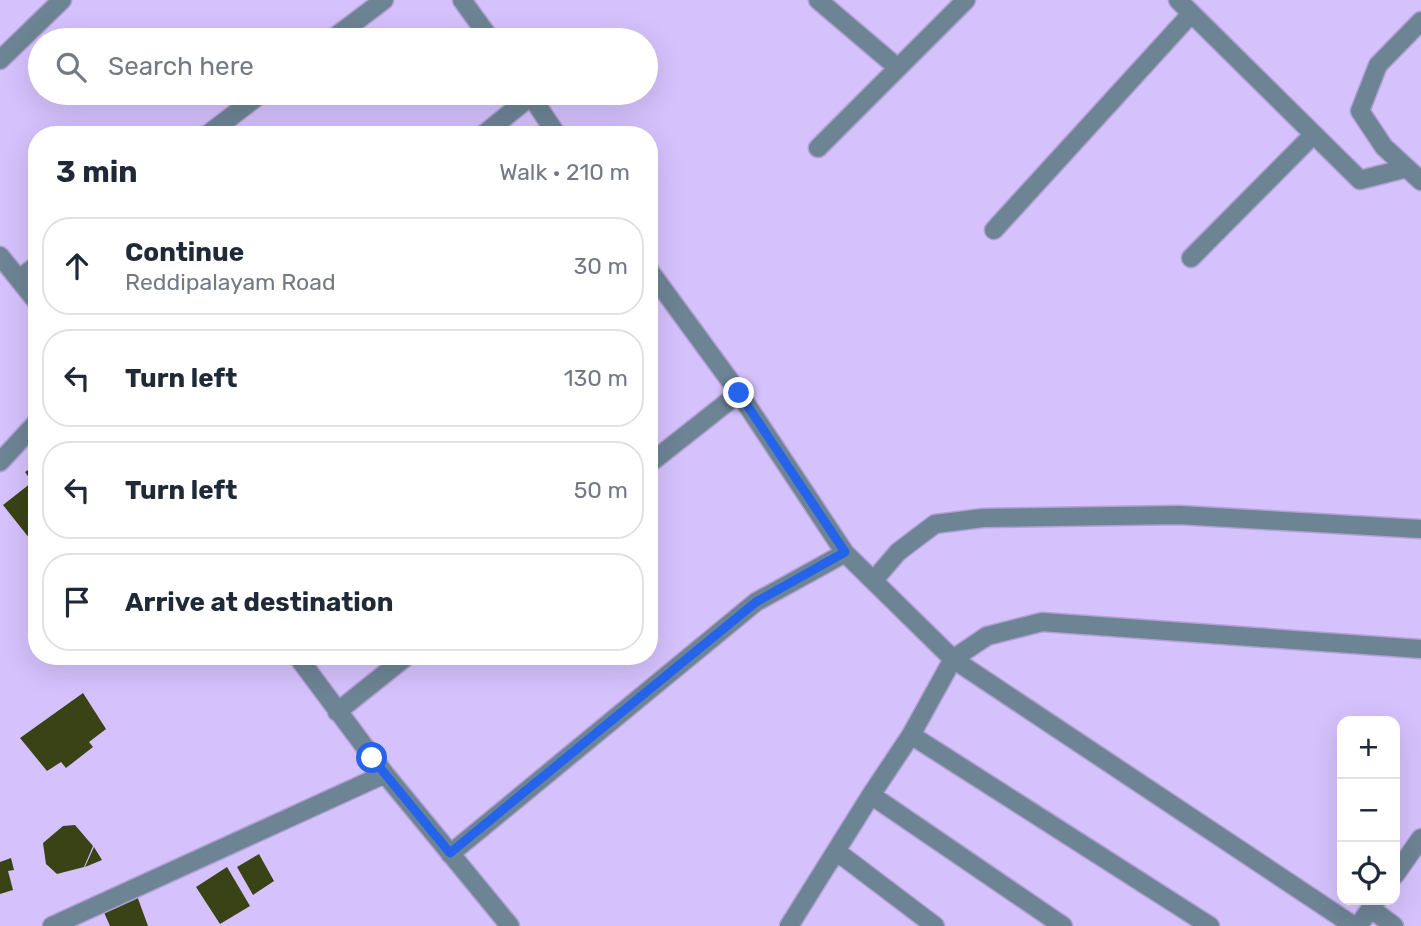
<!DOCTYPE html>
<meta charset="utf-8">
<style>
body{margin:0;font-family:Rubik,sans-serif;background:#f6f6f7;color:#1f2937}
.controls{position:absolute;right:21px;bottom:21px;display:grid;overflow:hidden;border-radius:14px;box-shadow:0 7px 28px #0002}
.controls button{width:63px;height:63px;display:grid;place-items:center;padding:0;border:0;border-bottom:2px solid #e0e1e3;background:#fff;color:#1f2937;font:35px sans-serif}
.stop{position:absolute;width:21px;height:21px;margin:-16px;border:5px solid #2563eb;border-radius:50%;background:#fff}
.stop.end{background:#2563eb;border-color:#fff;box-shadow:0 2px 7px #0008}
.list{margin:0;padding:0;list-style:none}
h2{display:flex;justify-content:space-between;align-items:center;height:91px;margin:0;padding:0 28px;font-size:30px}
h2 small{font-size:23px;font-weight:400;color:#747a83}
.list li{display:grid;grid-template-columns:46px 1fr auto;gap:21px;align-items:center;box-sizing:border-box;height:98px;margin:0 14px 14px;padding:0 14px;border:2px solid #e0e1e3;border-radius:28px}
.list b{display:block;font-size:26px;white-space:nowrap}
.list p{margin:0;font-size:23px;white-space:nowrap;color:#747a83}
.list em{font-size:23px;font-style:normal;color:#747a83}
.icon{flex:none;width:38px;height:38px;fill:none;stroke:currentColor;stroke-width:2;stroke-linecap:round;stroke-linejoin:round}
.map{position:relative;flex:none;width:1421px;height:926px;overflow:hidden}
.search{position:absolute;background:#fff;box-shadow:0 7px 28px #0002;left:28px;top:28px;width:630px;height:77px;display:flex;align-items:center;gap:18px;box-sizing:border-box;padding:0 24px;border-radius:38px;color:#747a83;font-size:26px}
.panel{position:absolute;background:#fff;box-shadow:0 7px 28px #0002;left:28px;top:126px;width:630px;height:539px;border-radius:28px}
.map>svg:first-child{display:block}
.building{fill:#3a4316}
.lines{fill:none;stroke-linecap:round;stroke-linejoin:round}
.minor-casing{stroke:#b1a0d2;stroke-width:21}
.minor{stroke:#6d8495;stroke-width:18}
.route{stroke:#2563eb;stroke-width:9}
</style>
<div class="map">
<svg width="1421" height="926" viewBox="0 0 1421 926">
<rect width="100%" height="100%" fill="#d5c1fc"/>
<path class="building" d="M 37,464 L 37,489 L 25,472 Z
M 31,483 L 37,491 L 37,535 L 30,539 L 3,505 Z
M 83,693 L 106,729 L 89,742 L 93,747 L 66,768 L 61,762 L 47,771 L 20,738 Z
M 75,825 L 93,846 L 84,867 L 57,874 L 46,864 L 43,843 L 63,826 Z
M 94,847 L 102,860 L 85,867 Z
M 259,854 L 274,881 L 253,895 L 237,867 Z
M 11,858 L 14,870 L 8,871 L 13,890 L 0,894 L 0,862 Z
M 227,867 L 250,906 L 220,924 L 196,887 Z
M 136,893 L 148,926 L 110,926 L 102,908 Z"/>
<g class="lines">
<defs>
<path id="minor" d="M 462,0 L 491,40
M 818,0 L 898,68
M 1178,0 L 1360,180 L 1407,168
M 1421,21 L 1378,65 L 1360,111 L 1384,147 L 1421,181
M 331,40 L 384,0
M 0,60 L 62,0
M 529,93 L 557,135
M 207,135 L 262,93
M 483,135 L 531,96
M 818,148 L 966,0
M 994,230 L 1191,14
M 0,256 L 37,302
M 1191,258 L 1313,135
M 649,270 L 739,393 L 845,553 L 953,659 L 1354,926
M 19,279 L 37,265
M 0,462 L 37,422
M 649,464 L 739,393
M 874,580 L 898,552 L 935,524 L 983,518 L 1179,515 L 1421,529
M 297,656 L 385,774 L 510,926
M 337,712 L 407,656
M 911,735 L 1210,926
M 871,795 L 1063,926
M 836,851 L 935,926
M 450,854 L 756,602 L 845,553
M 1395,875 L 1421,838
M 1370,908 L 1394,926
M 52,926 L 385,774
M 789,926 L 871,795 L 911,735 L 953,659 L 987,636 L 1042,622 L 1421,649
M 1358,926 L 1377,900"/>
</defs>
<use href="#minor" class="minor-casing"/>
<use href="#minor" class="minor"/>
</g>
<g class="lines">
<path class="route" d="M 372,758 L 450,853 L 756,602 L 845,552 L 739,393"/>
</g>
</svg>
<div class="controls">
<button>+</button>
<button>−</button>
<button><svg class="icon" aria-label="locate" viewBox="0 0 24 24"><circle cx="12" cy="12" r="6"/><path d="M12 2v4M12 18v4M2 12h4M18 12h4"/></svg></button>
</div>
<div class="stop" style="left:372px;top:758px"></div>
<div class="stop end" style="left:739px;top:393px"></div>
<div class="search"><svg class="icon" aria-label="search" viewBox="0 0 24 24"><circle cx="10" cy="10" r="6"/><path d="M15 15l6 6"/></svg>Search here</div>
<section class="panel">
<h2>3 min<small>Walk · 210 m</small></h2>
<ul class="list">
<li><svg class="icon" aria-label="ahead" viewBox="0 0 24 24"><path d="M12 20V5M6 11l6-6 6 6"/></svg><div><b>Continue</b><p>Reddipalayam Road</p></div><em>30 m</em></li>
<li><svg class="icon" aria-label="left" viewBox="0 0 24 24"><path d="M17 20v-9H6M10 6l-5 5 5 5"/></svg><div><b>Turn left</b></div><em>130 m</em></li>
<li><svg class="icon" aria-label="left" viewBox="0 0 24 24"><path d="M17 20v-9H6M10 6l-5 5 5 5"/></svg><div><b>Turn left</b></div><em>50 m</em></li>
<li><svg class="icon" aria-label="arrive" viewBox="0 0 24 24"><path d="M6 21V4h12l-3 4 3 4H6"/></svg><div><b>Arrive at destination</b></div></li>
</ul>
</section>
</div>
